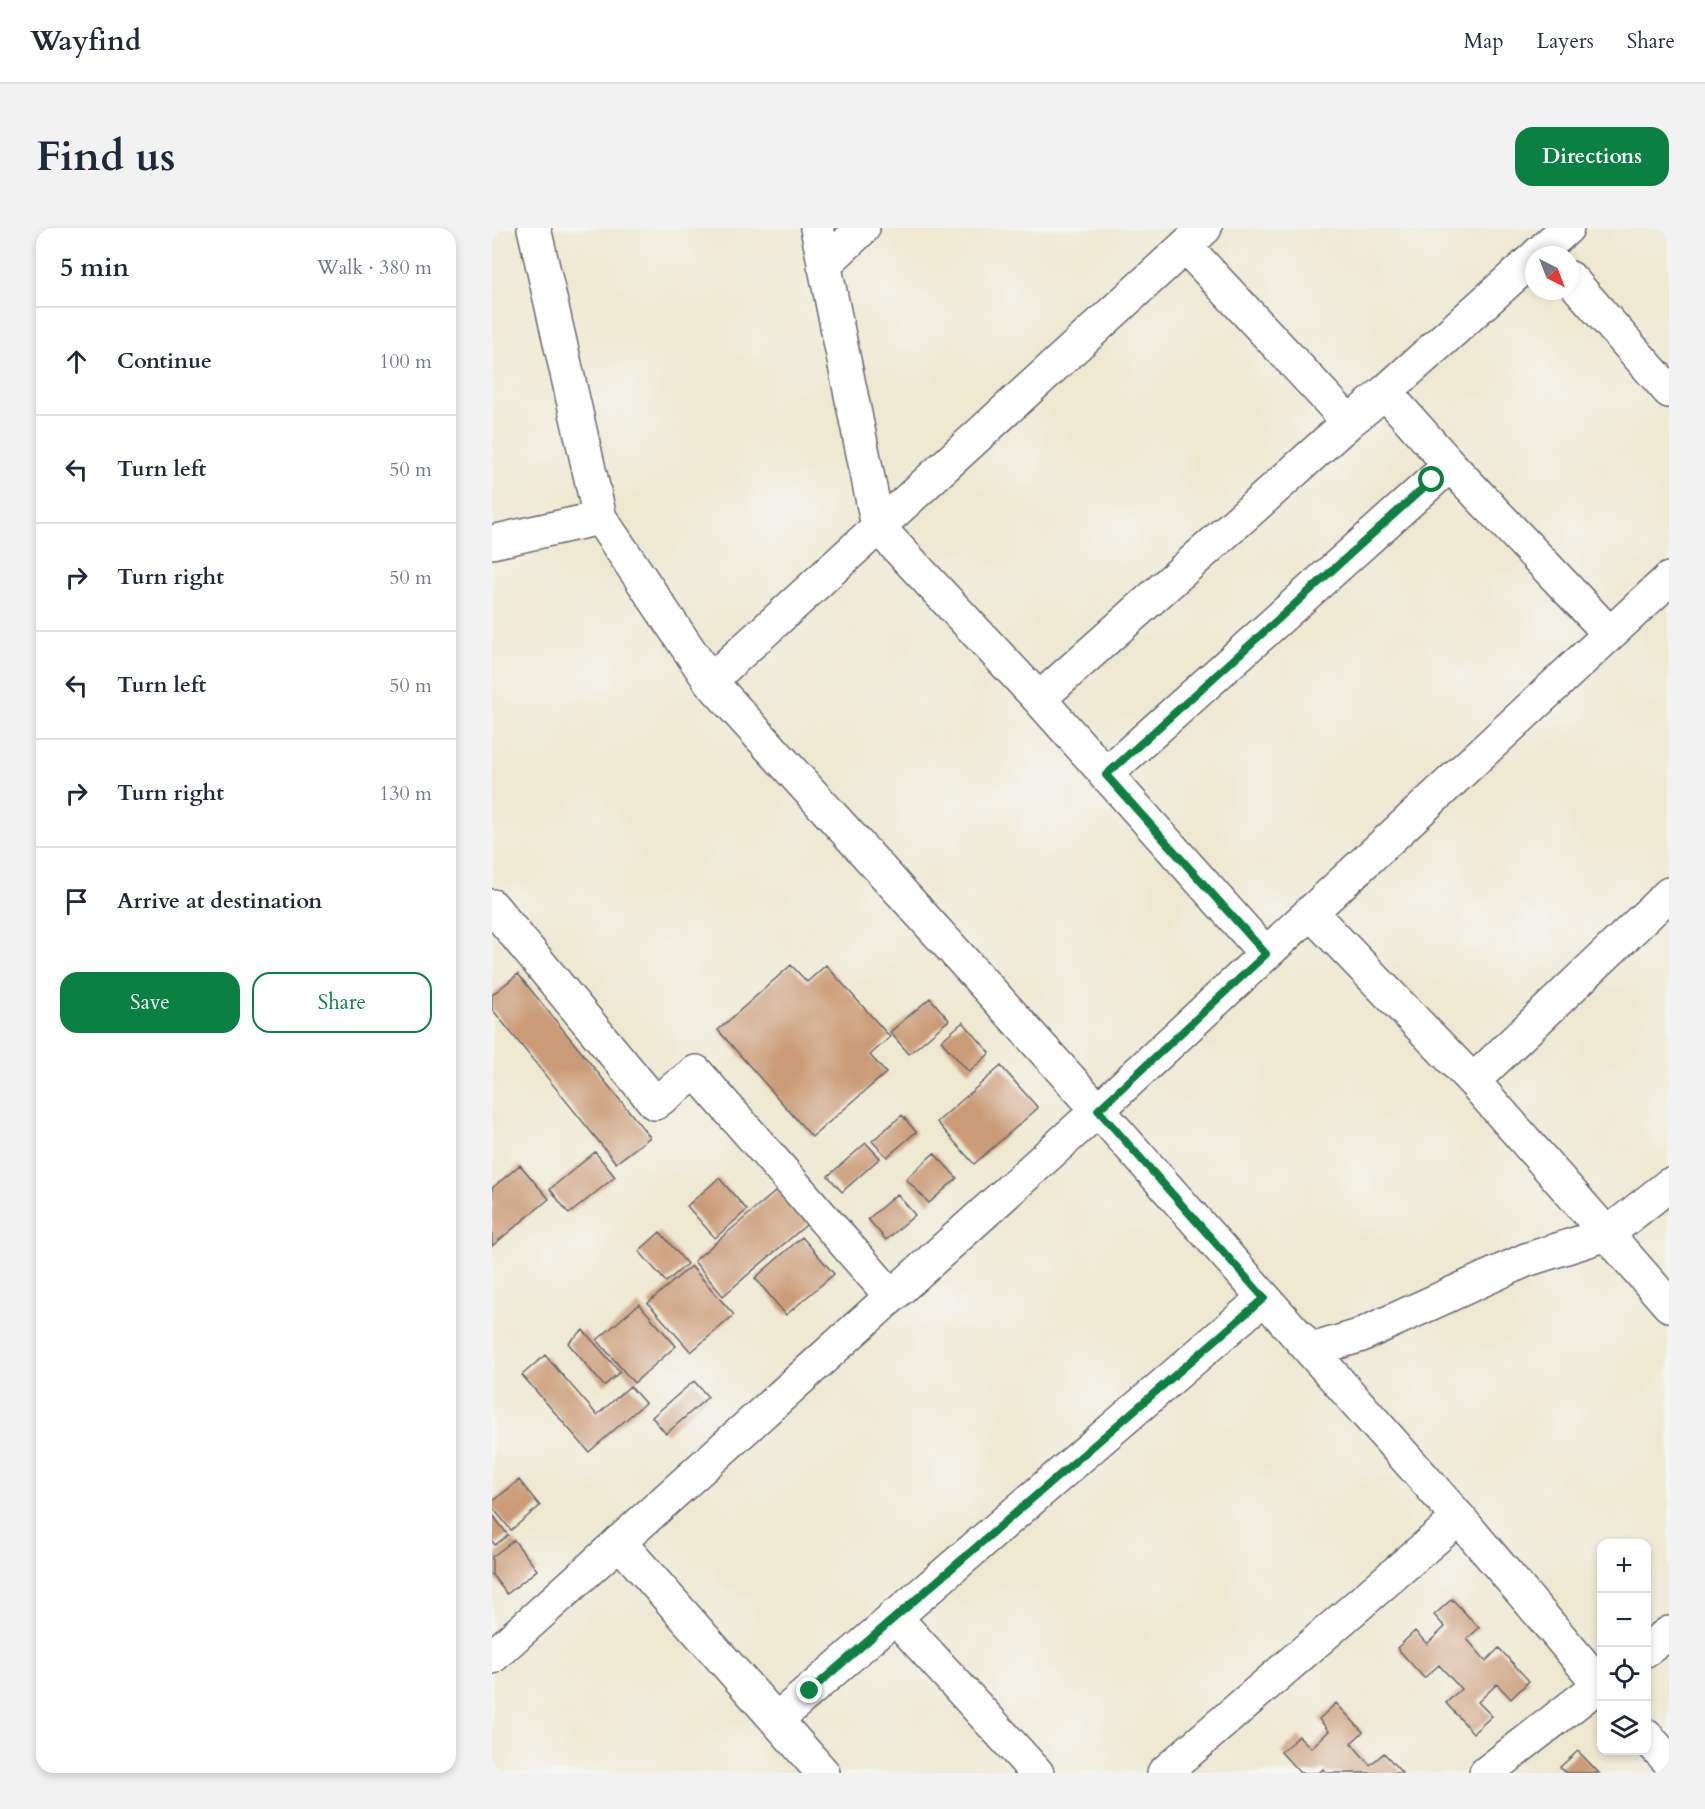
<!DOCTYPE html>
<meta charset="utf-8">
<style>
body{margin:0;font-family:Cardo,serif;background:#f2f2f3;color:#1f2937}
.controls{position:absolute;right:18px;bottom:18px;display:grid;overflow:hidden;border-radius:12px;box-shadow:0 3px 9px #0003}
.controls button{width:54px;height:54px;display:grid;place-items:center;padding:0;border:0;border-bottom:2px solid #e0e1e3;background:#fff;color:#1f2937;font:30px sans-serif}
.compass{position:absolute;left:1033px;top:18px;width:54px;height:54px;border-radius:50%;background:#fff;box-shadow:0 3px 9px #0003;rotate:138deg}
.stop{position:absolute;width:18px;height:18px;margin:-14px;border:4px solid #0b8043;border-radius:50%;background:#fff}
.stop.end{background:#0b8043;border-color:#fff;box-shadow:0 2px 6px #0008}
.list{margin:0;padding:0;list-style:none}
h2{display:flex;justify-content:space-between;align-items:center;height:78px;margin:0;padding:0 24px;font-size:26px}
h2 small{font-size:20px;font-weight:400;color:#747a83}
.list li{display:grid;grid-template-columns:39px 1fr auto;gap:18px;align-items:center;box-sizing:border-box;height:108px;padding:0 24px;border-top:2px solid #e0e1e3}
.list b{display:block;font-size:22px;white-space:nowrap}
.list em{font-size:20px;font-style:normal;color:#747a83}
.actions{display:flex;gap:12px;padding:18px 24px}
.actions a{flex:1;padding:14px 0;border:2px solid #0b8043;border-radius:18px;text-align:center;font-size:21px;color:#0b8043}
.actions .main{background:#0b8043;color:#fff}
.icon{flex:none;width:33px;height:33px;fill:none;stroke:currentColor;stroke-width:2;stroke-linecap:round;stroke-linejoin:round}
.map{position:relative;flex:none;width:1177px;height:1545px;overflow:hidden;border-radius:18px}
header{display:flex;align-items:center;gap:36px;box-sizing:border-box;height:84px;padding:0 30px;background:#fff;border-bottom:2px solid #e0e1e3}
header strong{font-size:28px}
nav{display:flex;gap:33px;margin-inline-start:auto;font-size:21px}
.intro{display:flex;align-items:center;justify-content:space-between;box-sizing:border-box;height:144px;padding:0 36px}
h1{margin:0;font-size:42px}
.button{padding:15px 27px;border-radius:18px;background:#0b8043;color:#fff;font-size:21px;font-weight:700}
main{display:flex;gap:36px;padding:0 36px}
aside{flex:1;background:#fff;border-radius:18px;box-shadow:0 3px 9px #0003}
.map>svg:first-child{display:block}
.building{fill:#cb9b77}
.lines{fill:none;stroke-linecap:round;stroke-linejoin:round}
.minor-casing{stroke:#69676f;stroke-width:36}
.tertiary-casing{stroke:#69676f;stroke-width:36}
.minor{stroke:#fff;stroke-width:33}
.tertiary{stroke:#fff;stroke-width:33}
.route{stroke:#0b8043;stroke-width:8}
</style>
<header>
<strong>Wayfind</strong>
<nav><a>Map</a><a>Layers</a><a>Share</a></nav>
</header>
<div class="intro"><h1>Find us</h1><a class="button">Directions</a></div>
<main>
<aside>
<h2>5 min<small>Walk · 380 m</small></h2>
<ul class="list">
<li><svg class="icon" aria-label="ahead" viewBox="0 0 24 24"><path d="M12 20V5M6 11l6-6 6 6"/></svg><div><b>Continue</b></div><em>100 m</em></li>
<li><svg class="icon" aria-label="left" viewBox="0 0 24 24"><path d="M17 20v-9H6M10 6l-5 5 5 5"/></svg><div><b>Turn left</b></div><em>50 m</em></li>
<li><svg class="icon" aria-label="right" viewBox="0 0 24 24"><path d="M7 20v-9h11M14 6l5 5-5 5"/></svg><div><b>Turn right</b></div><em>50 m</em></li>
<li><svg class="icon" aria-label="left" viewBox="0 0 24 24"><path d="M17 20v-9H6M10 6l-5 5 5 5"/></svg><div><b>Turn left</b></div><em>50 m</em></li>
<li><svg class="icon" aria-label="right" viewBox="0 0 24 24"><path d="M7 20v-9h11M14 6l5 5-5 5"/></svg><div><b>Turn right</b></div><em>130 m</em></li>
<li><svg class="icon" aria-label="arrive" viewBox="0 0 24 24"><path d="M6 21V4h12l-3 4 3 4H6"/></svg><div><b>Arrive at destination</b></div></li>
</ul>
<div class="actions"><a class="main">Save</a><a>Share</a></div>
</aside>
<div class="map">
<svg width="1177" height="1545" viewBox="0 0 1177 1545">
<rect width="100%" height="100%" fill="#f6f6f2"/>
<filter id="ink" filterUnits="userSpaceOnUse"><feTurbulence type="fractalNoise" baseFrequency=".0167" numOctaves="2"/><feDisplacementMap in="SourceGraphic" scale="12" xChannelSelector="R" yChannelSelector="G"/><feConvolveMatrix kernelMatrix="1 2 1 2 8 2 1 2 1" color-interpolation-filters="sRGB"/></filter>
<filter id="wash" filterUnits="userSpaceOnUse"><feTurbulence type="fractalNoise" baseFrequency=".008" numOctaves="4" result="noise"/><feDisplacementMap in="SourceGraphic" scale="24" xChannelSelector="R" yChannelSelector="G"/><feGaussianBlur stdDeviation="1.35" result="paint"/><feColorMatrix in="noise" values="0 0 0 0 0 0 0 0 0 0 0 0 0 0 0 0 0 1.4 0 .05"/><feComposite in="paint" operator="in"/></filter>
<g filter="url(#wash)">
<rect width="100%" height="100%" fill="#eee8d0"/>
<g id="blocks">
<path class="building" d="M 299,737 L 315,754 L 334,737 L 398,809 L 378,827 L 394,845 L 320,909 L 226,802 Z
M 26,746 L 158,909 L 124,935 L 0,781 L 0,767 Z
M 438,770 L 457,792 L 417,826 L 398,804 Z
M 471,794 L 498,825 L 477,844 L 449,813 Z
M 509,838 L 546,880 L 482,936 L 445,894 Z
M 410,887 L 424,904 L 395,929 L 380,913 Z
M 374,915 L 388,930 L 350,964 L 336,948 Z
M 103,924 L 123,949 L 77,986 L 58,961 Z
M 442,925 L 465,950 L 437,975 L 414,951 Z
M 28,937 L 57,971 L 0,1018 L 0,960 Z
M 227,950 L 255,982 L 223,1010 L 195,978 Z
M 290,958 L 320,992 L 231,1068 L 202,1033 Z
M 405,966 L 423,987 L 394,1012 L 376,991 Z
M 168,1004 L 195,1036 L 174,1054 L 147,1023 Z
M 310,1009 L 342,1046 L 294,1087 L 263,1050 Z
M 199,1038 L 242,1087 L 199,1124 L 156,1075 Z
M 147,1076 L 184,1118 L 142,1155 L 105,1112 Z
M 91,1102 L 128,1144 L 112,1158 L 76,1115 Z
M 53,1127 L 105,1187 L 138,1158 L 153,1175 L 97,1224 L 30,1147 Z
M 202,1153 L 216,1169 L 174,1206 L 160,1189 Z
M 27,1252 L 48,1278 L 19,1302 L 0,1279 L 0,1274 Z
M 0,1286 L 16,1307 L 3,1317 L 0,1313 Z
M 22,1312 L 45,1342 L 15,1366 L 0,1347 L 0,1329 Z
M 960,1371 L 987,1400 L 975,1411 L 994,1433 L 1007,1420 L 1037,1453 L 1019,1471 L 1005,1456 L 986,1474 L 1000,1488 L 981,1505 L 954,1475 L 969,1461 L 947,1437 L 932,1450 L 905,1420 L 923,1403 L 935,1416 L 953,1399 L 942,1387 Z
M 844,1475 L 871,1504 L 859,1515 L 878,1537 L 892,1525 L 910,1545 L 835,1545 L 831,1541 L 827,1545 L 808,1545 L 789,1524 L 807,1508 L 819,1520 L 837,1503 L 827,1491 Z
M 1086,1523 L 1107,1545 L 1074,1545 L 1068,1539 Z"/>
</g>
</g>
<g filter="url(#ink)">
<use href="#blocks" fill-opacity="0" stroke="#69676f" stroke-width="1.5"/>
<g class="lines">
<defs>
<path id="minor" d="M 325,0 L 386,299 L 547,471 L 774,726
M 693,18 L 857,194
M 1045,27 L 1075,0
M 332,37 L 371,0
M 1078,50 L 1177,163
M 893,164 L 958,237 L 1118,406
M 0,314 L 108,290
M 218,453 L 713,0
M 547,471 L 857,194 L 893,164 L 1042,30
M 613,547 L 958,237
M 0,678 L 163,875 L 204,844 L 399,1068
M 818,684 L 981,853 L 1177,1077
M 981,853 L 1177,666
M 606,882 L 1177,351
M 819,1122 L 867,1108 L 1034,1032 L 1115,1006 L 1177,957
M 127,1314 L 331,1545
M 402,1388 L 545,1545
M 1154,1422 L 1177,1405
M 284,1492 L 772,1070
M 672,1545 L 967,1290
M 994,1545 L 1110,1455"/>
<path id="tertiary" d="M 42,0 L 108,290 L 218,453 L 606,882 L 967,1290 L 1110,1459
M 0,1429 L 606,882
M 1154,1508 L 1177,1533"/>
</defs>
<use href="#minor" class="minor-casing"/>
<use href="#tertiary" class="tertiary-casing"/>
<use href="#minor" class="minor"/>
<use href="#tertiary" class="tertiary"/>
</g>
</g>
<g class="lines" filter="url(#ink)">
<path class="route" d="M 318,1463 L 772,1070 L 606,882 L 774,726 L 614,547 L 940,252"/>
</g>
</svg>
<div class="controls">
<button>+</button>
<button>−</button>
<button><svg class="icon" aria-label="locate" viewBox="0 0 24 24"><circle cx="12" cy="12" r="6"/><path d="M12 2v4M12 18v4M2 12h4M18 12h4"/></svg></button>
<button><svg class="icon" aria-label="layers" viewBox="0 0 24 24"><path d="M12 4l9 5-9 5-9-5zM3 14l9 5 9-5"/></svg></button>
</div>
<svg class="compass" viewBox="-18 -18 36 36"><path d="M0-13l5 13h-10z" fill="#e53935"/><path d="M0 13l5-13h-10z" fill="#747a83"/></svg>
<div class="stop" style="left:940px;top:252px"></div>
<div class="stop end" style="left:318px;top:1463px"></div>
</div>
</main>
